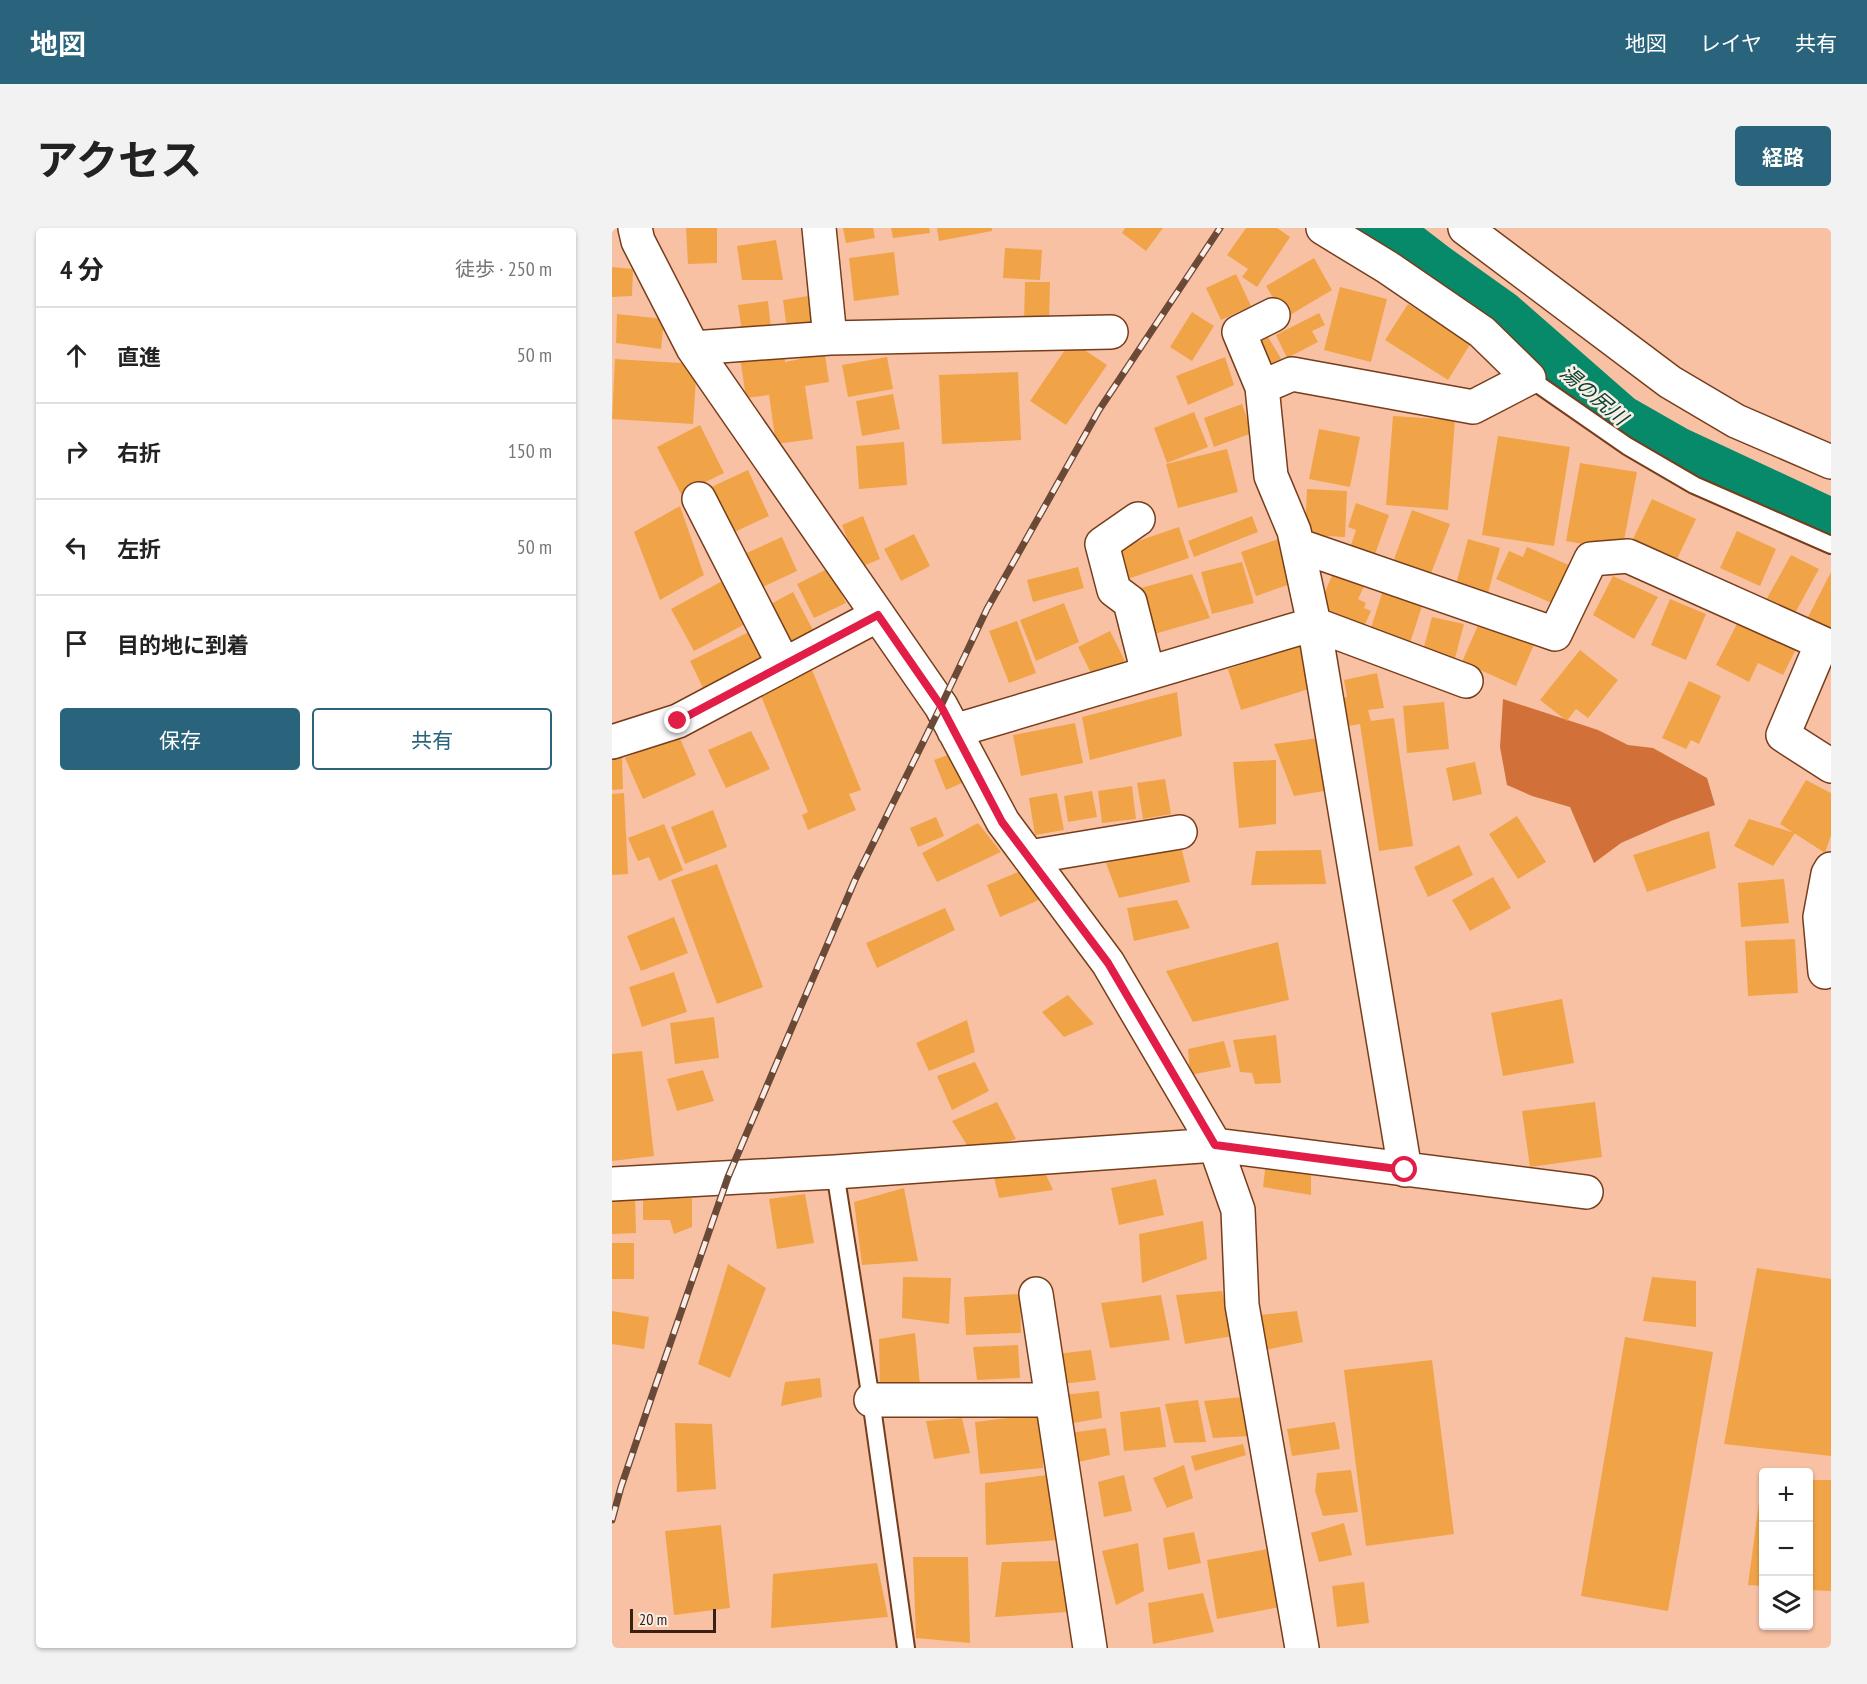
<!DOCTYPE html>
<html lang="ja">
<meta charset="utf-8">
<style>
body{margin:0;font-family:"PT Sans Narrow","Noto Sans JP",sans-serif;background:#f2f2f2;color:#222}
.controls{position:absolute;right:18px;bottom:18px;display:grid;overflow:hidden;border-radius:6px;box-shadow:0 2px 4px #0004}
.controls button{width:54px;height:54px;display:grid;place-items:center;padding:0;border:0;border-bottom:2px solid #e0e0e0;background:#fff;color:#222;font:30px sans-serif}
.scale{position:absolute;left:18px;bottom:15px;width:86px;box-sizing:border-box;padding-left:6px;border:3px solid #3a2012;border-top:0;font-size:16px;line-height:21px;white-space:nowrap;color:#3a2012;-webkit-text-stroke:4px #fbece5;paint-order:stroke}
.stop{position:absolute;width:18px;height:18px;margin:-14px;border:4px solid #e11d48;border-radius:50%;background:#fff}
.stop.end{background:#e11d48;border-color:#fff;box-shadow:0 2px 6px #0008}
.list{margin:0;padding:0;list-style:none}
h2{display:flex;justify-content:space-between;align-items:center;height:78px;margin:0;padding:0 24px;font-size:26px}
h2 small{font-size:20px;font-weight:400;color:#767676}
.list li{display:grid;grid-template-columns:39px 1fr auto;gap:18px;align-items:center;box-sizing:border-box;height:96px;padding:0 24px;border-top:2px solid #e0e0e0}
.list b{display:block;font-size:22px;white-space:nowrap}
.list em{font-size:20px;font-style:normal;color:#767676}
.actions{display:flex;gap:12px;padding:18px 24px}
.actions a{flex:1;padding:14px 0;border:2px solid #29647c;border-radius:6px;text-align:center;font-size:21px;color:#29647c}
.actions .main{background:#29647c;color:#fff}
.icon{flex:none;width:33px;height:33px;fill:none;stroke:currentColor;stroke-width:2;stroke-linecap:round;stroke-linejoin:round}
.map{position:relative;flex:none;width:1219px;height:1420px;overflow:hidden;border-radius:6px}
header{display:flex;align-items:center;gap:36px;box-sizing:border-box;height:84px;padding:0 30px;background:#29647c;color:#fff}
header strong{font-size:28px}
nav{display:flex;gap:33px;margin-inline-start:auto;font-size:21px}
.intro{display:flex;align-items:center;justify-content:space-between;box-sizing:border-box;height:144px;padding:0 36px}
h1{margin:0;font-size:42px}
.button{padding:15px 27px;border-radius:6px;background:#29647c;color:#fff;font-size:21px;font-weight:700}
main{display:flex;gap:36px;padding:0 36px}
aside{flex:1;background:#fff;border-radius:6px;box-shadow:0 2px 4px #0004}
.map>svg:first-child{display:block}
.forest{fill:#d17139}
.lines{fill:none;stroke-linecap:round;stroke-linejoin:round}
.river{stroke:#078a69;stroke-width:51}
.building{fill:#f0a447}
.service-casing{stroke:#773d1b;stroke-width:20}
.minor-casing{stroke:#773d1b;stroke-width:36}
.service{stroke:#fff;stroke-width:16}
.minor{stroke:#fff;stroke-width:33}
.rail-casing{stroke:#6a4937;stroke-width:7}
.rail{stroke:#fbece5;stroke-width:4.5;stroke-dasharray:14;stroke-linecap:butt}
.route{stroke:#e11d48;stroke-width:8}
.labels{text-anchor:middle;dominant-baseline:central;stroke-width:5;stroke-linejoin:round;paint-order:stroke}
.water-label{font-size:20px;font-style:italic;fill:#00402e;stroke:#fbece5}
</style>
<header>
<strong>地図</strong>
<nav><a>地図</a><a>レイヤ</a><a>共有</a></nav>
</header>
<div class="intro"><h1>アクセス</h1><a class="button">経路</a></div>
<main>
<aside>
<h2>4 分<small>徒歩 · 250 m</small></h2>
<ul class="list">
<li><svg class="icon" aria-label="ahead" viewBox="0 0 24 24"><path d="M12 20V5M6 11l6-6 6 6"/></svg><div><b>直進</b></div><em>50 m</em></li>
<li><svg class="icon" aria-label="right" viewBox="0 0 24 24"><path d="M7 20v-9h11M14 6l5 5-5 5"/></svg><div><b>右折</b></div><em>150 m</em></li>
<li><svg class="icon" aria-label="left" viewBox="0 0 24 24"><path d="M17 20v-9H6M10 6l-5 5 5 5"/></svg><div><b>左折</b></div><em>50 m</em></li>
<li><svg class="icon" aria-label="arrive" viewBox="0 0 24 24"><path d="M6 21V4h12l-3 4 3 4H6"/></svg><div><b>目的地に到着</b></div></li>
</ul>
<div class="actions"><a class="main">保存</a><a>共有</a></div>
</aside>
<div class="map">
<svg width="1219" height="1420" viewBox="0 0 1219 1420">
<rect width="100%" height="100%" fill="#f8c1a4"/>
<path class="forest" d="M 891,471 L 986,502 L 1016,517 L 1041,520 L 1095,550 L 1103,577 L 1059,593 L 1009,615 L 982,635 L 958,579 L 920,568 L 895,557 L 888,519 Z"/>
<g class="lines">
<path class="river" d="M 770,0 L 822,40 L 888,87 L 1008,192 L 1064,224 L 1219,296"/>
</g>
<path class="building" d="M 74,0 L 105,0 L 105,35 L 76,36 Z
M 231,0 L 261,0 L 263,10 L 234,15 Z
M 279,0 L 317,0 L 318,5 L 281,10 Z
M 325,0 L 380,0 L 380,3 L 327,13 Z
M 513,0 L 551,0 L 534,23 L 510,5 Z
M 634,0 L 665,0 L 678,9 L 645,59 L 630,49 L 636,41 L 615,27 Z
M 164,12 L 171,52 L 130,52 L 125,18 Z
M 393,20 L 430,22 L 428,52 L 391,50 Z
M 282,24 L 287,67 L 242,73 L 237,30 Z
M 702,30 L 720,62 L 673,90 L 654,58 Z
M 0,39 L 21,41 L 20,68 L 0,69 Z
M 624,46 L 639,78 L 609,92 L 594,60 Z
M 413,54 L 438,54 L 437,94 L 412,94 Z
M 728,59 L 775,71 L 759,134 L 712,122 Z
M 202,67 L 206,96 L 175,101 L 171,72 Z
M 156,73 L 159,100 L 130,104 L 126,77 Z
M 796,76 L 859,115 L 836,152 L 773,112 Z
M 580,84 L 602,98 L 580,133 L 558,119 Z
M 707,85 L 713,97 L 700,103 L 706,114 L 675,130 L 664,107 Z
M 5,86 L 52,91 L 49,121 L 4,115 Z
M 656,109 L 671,134 L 655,144 L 640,118 Z
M 459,113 L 495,137 L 454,197 L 418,173 Z
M 212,120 L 217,154 L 193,158 L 201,211 L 164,216 L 157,167 L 134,170 L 128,129 L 172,122 L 173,134 L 188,131 L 187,124 Z
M 275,129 L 281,161 L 236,169 L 230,137 Z
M 613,129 L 622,157 L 576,177 L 564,148 Z
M 3,131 L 85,136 L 81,196 L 0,191 Z
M 406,144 L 409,212 L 330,216 L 327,147 Z
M 281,166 L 288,201 L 250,208 L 244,173 Z
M 630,176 L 640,205 L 602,219 L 592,190 Z
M 582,184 L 596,219 L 555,235 L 542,200 Z
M 781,188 L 843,192 L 836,282 L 774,277 Z
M 88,197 L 112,245 L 69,266 L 45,219 Z
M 707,201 L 748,209 L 738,259 L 697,251 Z
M 886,208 L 958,219 L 942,318 L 870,307 Z
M 292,214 L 295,257 L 247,261 L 244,218 Z
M 615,221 L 626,264 L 566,280 L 554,236 Z
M 968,235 L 1025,244 L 1010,323 L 954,313 Z
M 136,242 L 157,288 L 116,307 L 95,261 Z
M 695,261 L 735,263 L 733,309 L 693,307 Z
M 1040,271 L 1084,291 L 1065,331 L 1021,311 Z
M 744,275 L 777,287 L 762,329 L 738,320 L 744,302 L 736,299 Z
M 68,278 L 92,347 L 48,372 L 22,304 Z
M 800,282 L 838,296 L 818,348 L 781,334 Z
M 251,288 L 268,331 L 246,340 L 230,297 Z
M 640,288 L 646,304 L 582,329 L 576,313 Z
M 567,299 L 577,330 L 507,354 L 497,323 Z
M 1125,303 L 1164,321 L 1148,358 L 1108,340 Z
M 302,306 L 318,338 L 289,353 L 272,321 Z
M 170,309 L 185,343 L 144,362 L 128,328 Z
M 672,309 L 687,353 L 644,368 L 629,324 Z
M 856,311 L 888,320 L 874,373 L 842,364 Z
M 915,319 L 959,338 L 942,376 L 884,351 L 897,323 L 911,329 Z
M 1179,327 L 1207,341 L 1182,387 L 1154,372 Z
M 630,334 L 642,375 L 600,386 L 589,344 Z
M 466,339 L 472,360 L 421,374 L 415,352 Z
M 217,340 L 234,375 L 202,390 L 185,356 Z
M 723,341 L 754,354 L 746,371 L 754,375 L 752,380 L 759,383 L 748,407 L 705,382 Z
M 1219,344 L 1219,406 L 1194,393 Z
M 580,346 L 598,390 L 539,407 L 525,361 Z
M 1001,348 L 1046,369 L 1022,411 L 981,387 Z
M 114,351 L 137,394 L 82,423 L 59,381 Z
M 772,359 L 812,372 L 798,415 L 758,403 Z
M 181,364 L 202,404 L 177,417 L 155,378 Z
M 1058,371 L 1094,386 L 1074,432 L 1039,417 Z
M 452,375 L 467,414 L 424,433 L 408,392 Z
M 870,388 L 924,412 L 904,458 L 850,434 Z
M 820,389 L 852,396 L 842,434 L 810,426 Z
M 1127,392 L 1184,421 L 1171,447 L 1146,435 L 1137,454 L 1104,437 Z
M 405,393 L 424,445 L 397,455 L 377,403 Z
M 141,402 L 155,433 L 93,464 L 78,433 Z
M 498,403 L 513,433 L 481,449 L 466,419 Z
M 688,418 L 700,460 L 629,482 L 616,441 Z
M 968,422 L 1006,452 L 976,490 L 964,481 L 955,493 L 928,472 Z
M 198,437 L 249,562 L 237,566 L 244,582 L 196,602 L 190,587 L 196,584 L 145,458 Z
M 765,445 L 772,480 L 756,482 L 759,493 L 782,490 L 801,618 L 767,623 L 748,496 L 731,499 L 725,472 L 735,469 L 732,452 Z
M 1077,453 L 1109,468 L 1087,516 L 1079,512 L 1074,521 L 1050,510 Z
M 565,464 L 570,508 L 478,532 L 470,489 Z
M 832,474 L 837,521 L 795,525 L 791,478 Z
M 463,495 L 471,535 L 409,548 L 401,507 Z
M 139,503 L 158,541 L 114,560 L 96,522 Z
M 66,506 L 84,547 L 31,571 L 13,530 Z
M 714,509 L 724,561 L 682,568 L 662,516 Z
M 341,525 L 352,554 L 334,562 L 322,532 Z
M 10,529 L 11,561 L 0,562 L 0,530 Z
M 664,532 L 664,596 L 627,600 L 621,534 Z
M 863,534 L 870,566 L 841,573 L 834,540 Z
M 553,551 L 559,586 L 531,591 L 525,555 Z
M 1194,552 L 1219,565 L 1219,607 L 1213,625 L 1168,596 Z
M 520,558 L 524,591 L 490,595 L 486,563 Z
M 480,563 L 485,589 L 456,594 L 452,568 Z
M 12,565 L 16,646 L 0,647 L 0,566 Z
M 445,565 L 452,602 L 423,607 L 417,570 Z
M 101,582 L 115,619 L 73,636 L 59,599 Z
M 905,588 L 934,634 L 906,651 L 877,606 Z
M 324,589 L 332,608 L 306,619 L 298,600 Z
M 1137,591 L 1183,605 L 1161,638 L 1122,618 Z
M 366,595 L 389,624 L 325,654 L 310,625 Z
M 52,596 L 71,642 L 47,653 L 37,629 L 26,633 L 16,610 Z
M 1097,603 L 1104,640 L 1035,664 L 1021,627 Z
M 847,617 L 861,647 L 816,669 L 802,639 Z
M 569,619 L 578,654 L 507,670 L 494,635 Z
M 709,622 L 714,656 L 639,657 L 644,623 Z
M 105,636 L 151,759 L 105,776 L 59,652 Z
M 413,641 L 429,671 L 388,689 L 375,657 Z
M 881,649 L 899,680 L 858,703 L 840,672 Z
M 1172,651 L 1177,695 L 1129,699 L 1126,655 Z
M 565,672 L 578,700 L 522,713 L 515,680 Z
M 333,680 L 343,702 L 265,740 L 254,715 Z
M 62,689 L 76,725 L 29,743 L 15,708 Z
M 1183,711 L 1186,765 L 1136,768 L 1133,713 Z
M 666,714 L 677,772 L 581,794 L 554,743 Z
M 62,744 L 75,784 L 30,799 L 17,759 Z
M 456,767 L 482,796 L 452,809 L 430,784 Z
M 950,771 L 962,835 L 891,848 L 879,785 Z
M 102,789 L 107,830 L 63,836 L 58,795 Z
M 355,792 L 363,824 L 317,843 L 304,815 Z
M 664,807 L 669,855 L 643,856 L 640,845 L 628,844 L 621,812 Z
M 612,813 L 619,839 L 578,847 L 576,821 Z
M 30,823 L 42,928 L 0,933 L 0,826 Z
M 363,834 L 377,863 L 340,882 L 325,848 Z
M 91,842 L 102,873 L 65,883 L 55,851 Z
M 385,874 L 404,911 L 360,925 L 340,893 Z
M 983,874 L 990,929 L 918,939 L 910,883 Z
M 654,935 L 699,943 L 699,967 L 651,959 Z
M 430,938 L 441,962 L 387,970 L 381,945 Z
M 544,951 L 552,987 L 507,997 L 499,960 Z
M 292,960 L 306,1033 L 250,1037 L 242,974 Z
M 193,966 L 202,1015 L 165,1021 L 157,971 Z
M 0,967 L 23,967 L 24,1005 L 0,1006 Z
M 80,970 L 80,999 L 62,1006 L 58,992 L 31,992 L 31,971 Z
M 591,993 L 595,1031 L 530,1055 L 527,1006 Z
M 0,1015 L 22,1015 L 22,1051 L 0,1051 Z
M 116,1036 L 154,1060 L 118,1150 L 86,1136 Z
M 1145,1040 L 1219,1051 L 1219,1228 L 1112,1216 Z
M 291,1049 L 339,1050 L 337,1096 L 290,1090 Z
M 1040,1049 L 1084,1053 L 1084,1099 L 1031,1093 Z
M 610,1063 L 621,1108 L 573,1116 L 564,1067 Z
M 408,1066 L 409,1105 L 354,1107 L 352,1069 Z
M 549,1067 L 558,1112 L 498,1120 L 489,1075 Z
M 0,1083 L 37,1089 L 32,1121 L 0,1116 Z
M 685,1083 L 691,1114 L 649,1123 L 648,1087 Z
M 303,1105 L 308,1157 L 268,1162 L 267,1111 Z
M 1013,1109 L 1101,1124 L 1056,1383 L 969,1368 Z
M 406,1117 L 408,1150 L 365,1152 L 361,1119 Z
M 479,1122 L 484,1152 L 450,1156 L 444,1126 Z
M 820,1132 L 842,1306 L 754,1318 L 732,1142 Z
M 208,1150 L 210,1169 L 169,1178 L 173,1154 Z
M 487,1163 L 490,1190 L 456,1196 L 451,1167 Z
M 631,1169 L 638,1208 L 601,1210 L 592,1173 Z
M 586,1172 L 594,1214 L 562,1215 L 553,1176 Z
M 548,1179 L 554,1219 L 512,1223 L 508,1184 Z
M 430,1186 L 431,1240 L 368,1246 L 363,1194 Z
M 350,1190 L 358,1225 L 322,1231 L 314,1193 Z
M 723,1194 L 728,1221 L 680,1228 L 675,1201 Z
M 63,1195 L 100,1196 L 104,1261 L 65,1264 Z
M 494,1200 L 498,1227 L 462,1235 L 457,1205 Z
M 631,1216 L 634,1227 L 583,1243 L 579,1228 Z
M 572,1237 L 581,1270 L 555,1280 L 541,1250 Z
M 739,1242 L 746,1284 L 711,1288 L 703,1263 L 705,1245 Z
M 443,1246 L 448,1312 L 374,1317 L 373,1255 Z
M 512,1247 L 520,1283 L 492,1289 L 486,1254 Z
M 1150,1252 L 1152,1252 L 1152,1358 L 1136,1357 Z
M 1197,1252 L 1219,1252 L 1219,1363 L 1197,1362 Z
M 732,1295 L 740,1327 L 707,1334 L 699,1305 Z
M 109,1297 L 118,1380 L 62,1387 L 53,1303 Z
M 582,1304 L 589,1335 L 556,1342 L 551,1310 Z
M 526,1315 L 532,1363 L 504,1377 L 490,1323 Z
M 662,1320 L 673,1378 L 605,1391 L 595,1332 Z
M 301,1329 L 356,1329 L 358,1415 L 304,1410 Z
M 452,1333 L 455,1384 L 383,1389 L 390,1334 Z
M 265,1335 L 276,1389 L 159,1400 L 161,1346 Z
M 752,1354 L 757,1395 L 725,1399 L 720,1358 Z
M 591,1365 L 602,1404 L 541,1416 L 536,1375 Z"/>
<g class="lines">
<defs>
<path id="service" d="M 917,150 L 1015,218 L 1082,257 L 1219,317
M 223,944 L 259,1172 L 294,1420"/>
<path id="minor" d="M 23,0 L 26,13 L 81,120 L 329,478 L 391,594 L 496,735 L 603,917 L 626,982 L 630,1077 L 690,1420
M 207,0 L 218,110
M 853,0 L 1058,154 L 1124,193 L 1219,234
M 661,87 L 627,104 L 650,159 L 659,248 L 682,303 L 702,396 L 793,942
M 81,120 L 218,110 L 499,104
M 650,159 L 680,146 L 861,179 L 917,150 L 870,104 L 775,39 L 711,0
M 87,271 L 172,437
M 526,291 L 490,316 L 502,362 L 518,374 L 536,445
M 685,317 L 943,406 L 979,331 L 1016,328 L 1210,415 L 1171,507 L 1219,538
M 342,503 L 702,396 L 854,453
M 0,514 L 66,493 L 266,387
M 417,629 L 568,604
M 1213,744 L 1208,689 L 1216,646 L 1219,641
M 0,956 L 223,944 L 603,917 L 974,964
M 424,1066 L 478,1420
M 259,1172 L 440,1172"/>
</defs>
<use href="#service" class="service-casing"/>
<use href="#minor" class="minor-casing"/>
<use href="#service" class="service"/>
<use href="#minor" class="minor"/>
<defs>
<path id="rail" d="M 0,1292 L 9,1259 L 42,1162 L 116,949 L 243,652 L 329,478 L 375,381 L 487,182 L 608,0"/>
</defs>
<use href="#rail" class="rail-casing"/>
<use href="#rail" class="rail"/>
</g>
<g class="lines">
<path class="route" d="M 66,493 L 266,387 L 329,478 L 390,594 L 496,735 L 603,917 L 793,942"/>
</g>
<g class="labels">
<g class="water-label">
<text transform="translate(982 167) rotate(40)">湯の尻川</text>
</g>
</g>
</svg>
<div class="controls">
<button>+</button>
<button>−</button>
<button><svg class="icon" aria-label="layers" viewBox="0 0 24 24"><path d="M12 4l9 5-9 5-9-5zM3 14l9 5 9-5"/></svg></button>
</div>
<div class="scale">20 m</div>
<div class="stop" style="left:793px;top:942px"></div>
<div class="stop end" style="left:66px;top:493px"></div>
</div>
</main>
